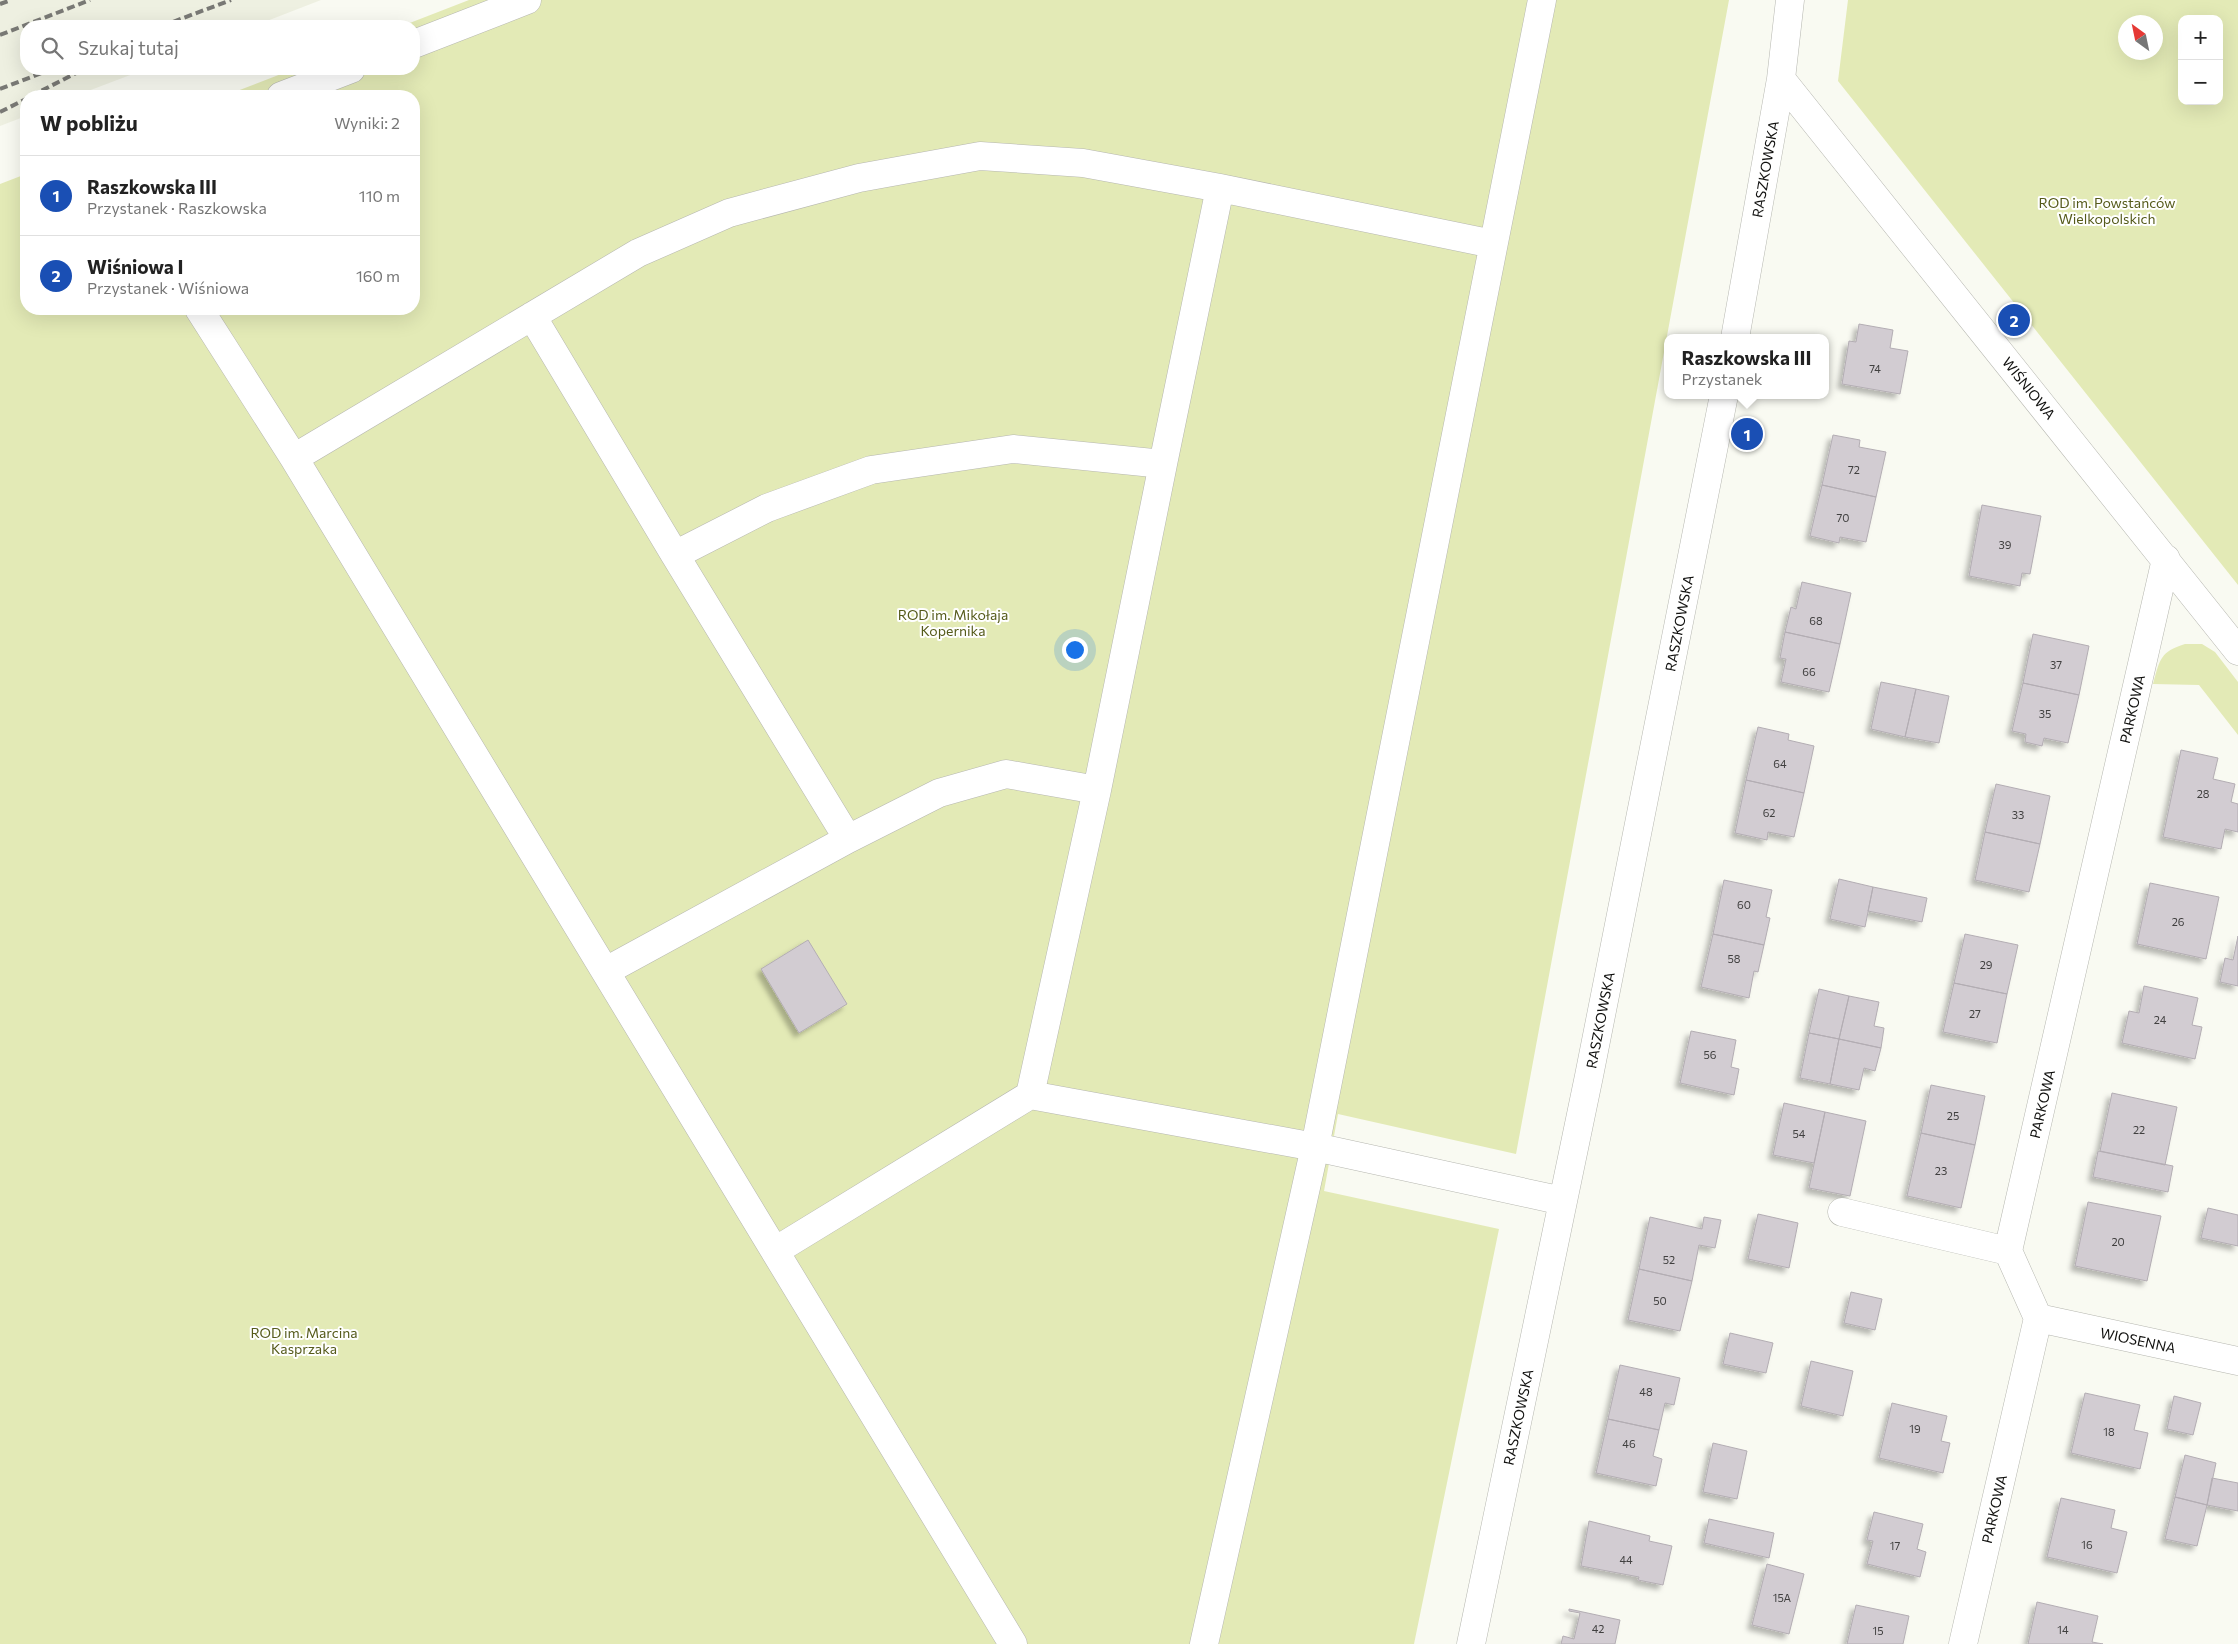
<!DOCTYPE html>
<html lang="pl">
<meta charset="utf-8">
<style>
body{margin:0;font-family:Commissioner,sans-serif;background:#f2f2f2;color:#222}
.controls{position:absolute;right:15px;top:15px;display:grid;overflow:hidden;border-radius:10px;box-shadow:0 5px 20px #0002}
.controls button{width:45px;height:45px;display:grid;place-items:center;padding:0;border:0;border-bottom:1px solid #e0e0e0;background:#fff;color:#222;font:25px sans-serif}
.compass{position:absolute;left:2118px;top:15px;width:45px;height:45px;border-radius:50%;background:#fff;box-shadow:0 5px 20px #0002;rotate:327deg}
.you{position:absolute;left:1074px;top:649px;width:18px;height:18px;margin:-12px;border:4px solid #fff;border-radius:50%;background:#1a73e8;box-shadow:0 0 0 8px #1a73e833}
.badge{display:grid;place-items:center;width:32px;height:32px;border-radius:50%;background:#1a73e8;color:#fff;font-size:16px;font-weight:700}
.pin{position:absolute;translate:-50% -50%;border:2px solid #fff;box-shadow:0 1px 5px #0006}
.popup{position:absolute;left:1664px;top:334px;width:165px;height:65px;box-sizing:border-box;display:grid;place-content:center;border-radius:10px;background:#fff;filter:drop-shadow(0 1px 4px #0005);font-size:16px;white-space:nowrap;color:#767676}
.popup b{font-size:19px;color:#222}
.popup::after{content:'';position:absolute;left:50%;top:100%;margin-left:-10px;border:10px solid transparent;border-top-color:#fff}
.list{margin:0;padding:0;list-style:none}
h2{display:flex;justify-content:space-between;align-items:center;height:65px;margin:0;padding:0 20px;font-size:21px}
h2 small{font-size:16px;font-weight:400;color:#767676}
.list li{display:grid;grid-template-columns:32px 1fr auto;gap:15px;align-items:center;box-sizing:border-box;height:80px;padding:0 20px;border-top:1px solid #e0e0e0}
.list b{display:block;font-size:19px;white-space:nowrap}
.list p{margin:0;font-size:16px;white-space:nowrap;color:#767676}
.list em{font-size:16px;font-style:normal;color:#767676}
.icon{flex:none;width:28px;height:28px;fill:none;stroke:currentColor;stroke-width:2;stroke-linecap:round;stroke-linejoin:round}
.map{position:relative;flex:none;width:2238px;height:1644px;overflow:hidden}
.search{position:absolute;background:#fff;box-shadow:0 5px 20px #0002;left:20px;top:20px;width:400px;height:55px;display:flex;align-items:center;gap:12px;box-sizing:border-box;padding:0 18px;border-radius:20px;color:#767676;font-size:19px}
.panel{position:absolute;background:#fff;box-shadow:0 5px 20px #0002;left:20px;top:90px;width:400px;height:225px;border-radius:20px}
.map>svg:first-child{display:block}
.built{fill:#eef0e1}
.green{fill:#e3eab6;fill-rule:evenodd}
.building{fill:#d2ccd2;stroke:#b3adb3;filter:url(#shadow)}
.lines{fill:none;stroke-linecap:round;stroke-linejoin:round}
.minor-casing{stroke:#b6b7b0;stroke-width:29}
.minor{stroke:#fff;stroke-width:28}
.rail{stroke:#797975;stroke-width:4;stroke-dasharray:8 4;stroke-linecap:butt}
.labels{text-anchor:middle;dominant-baseline:central;stroke-width:4;stroke-linejoin:round;paint-order:stroke}
.number-label{font-size:11px;fill:#414040}
.street-label{font-size:14px;fill:#11110f;stroke:#fff}
.park-label{font-size:14px;fill:#555a1a;stroke:#fff}
</style>
<div class="map">
<svg width="2238" height="1644" viewBox="0 0 2238 1644">
<defs>
<filter id="shadow"><feDropShadow dx="-4.5" dy="4.5" stdDeviation="2.5" flood-color="#0004"/></filter>
</defs>
<rect width="100%" height="100%" fill="#f9faf2"/>
<path class="built" d="M 0,0 L 321,0 L 254,26 L 26,26 L 26,69 L 146,69 L 75,96 L 26,96 L 26,116 L 0,126 Z"/>
<path class="green" d="M 469,0 L 1729,0 L 1516,1154 L 1338,1114 L 1324,1191 L 1499,1229 L 1414,1644 L 0,1644 L 0,184 L 26,174 L 26,309 L 414,309 L 414,96 L 224,96 L 294,69 L 414,69 L 414,26 L 402,26 Z
M 1848,0 L 2238,0 L 2238,585 L 1838,81 ZM 2182,19 L 2219,19 L 2219,101 L 2182,101 ZM 2126,22 L 2156,22 L 2156,52 L 2126,52 Z
M 2185,644 L 2202,644 L 2215,652 L 2238,682 L 2238,735 L 2199,685 L 2153,684 C 2160,659 2160,652 2185,644 Z"/>
<path class="building" d="M 1859,324 L 1893,330 L 1890,348 L 1908,351 L 1900,394 L 1842,384 L 1849,341 L 1856,342 Z
M 1833,435 L 1860,440 L 1859,447 L 1886,452 L 1876,497 L 1822,485 Z
M 1822,485 L 1876,497 L 1866,542 L 1840,537 L 1839,543 L 1810,536 Z
M 1982,505 L 2041,516 L 2030,574 L 2022,573 L 2020,586 L 1969,576 Z
M 1802,582 L 1851,593 L 1840,644 L 1785,632 L 1791,607 L 1796,609 Z
M 1785,632 L 1840,644 L 1829,692 L 1781,682 L 1786,659 L 1780,658 Z
M 2033,634 L 2089,646 L 2079,695 L 2023,683 Z
M 1881,682 L 1916,689 L 1905,737 L 1871,729 Z
M 2023,683 L 2079,695 L 2068,743 L 2044,738 L 2042,746 L 2025,742 L 2026,734 L 2012,731 Z
M 1916,689 L 1949,696 L 1939,743 L 1905,737 Z
M 1758,727 L 1789,734 L 1788,740 L 1814,746 L 1804,793 L 1746,780 Z
M 2181,750 L 2218,758 L 2213,779 L 2235,784 L 2231,802 L 2238,804 L 2238,832 L 2225,829 L 2221,849 L 2163,837 Z
M 1746,780 L 1804,793 L 1794,837 L 1768,832 L 1767,840 L 1735,833 Z
M 1996,784 L 2050,796 L 2040,844 L 1985,832 Z
M 1985,832 L 2040,844 L 2029,892 L 1975,880 Z
M 1839,879 L 1873,887 L 1865,927 L 1830,919 Z
M 1724,880 L 1772,890 L 1766,917 L 1770,918 L 1764,945 L 1713,934 Z
M 2150,883 L 2219,897 L 2206,959 L 2137,944 Z
M 1873,887 L 1927,898 L 1922,922 L 1868,911 Z
M 1713,934 L 1764,945 L 1758,972 L 1754,971 L 1749,998 L 1701,987 Z
M 1965,934 L 2018,945 L 2007,994 L 1954,983 Z
M 2238,936 L 2238,986 L 2220,982 L 2225,958 L 2233,960 Z
M 808,940 L 847,1004 L 799,1033 L 761,969 Z
M 1954,983 L 2007,994 L 1997,1043 L 1943,1032 Z
M 2144,986 L 2198,998 L 2192,1025 L 2202,1027 L 2195,1059 L 2122,1043 L 2129,1011 L 2139,1013 Z
M 1819,989 L 1849,996 L 1839,1039 L 1809,1033 Z
M 1849,996 L 1879,1002 L 1874,1026 L 1884,1028 L 1881,1048 L 1839,1039 Z
M 1691,1031 L 1736,1040 L 1731,1067 L 1739,1069 L 1734,1095 L 1680,1083 Z
M 1809,1033 L 1839,1039 L 1830,1084 L 1800,1078 Z
M 1839,1039 L 1881,1048 L 1875,1071 L 1864,1068 L 1859,1090 L 1830,1084 Z
M 1931,1085 L 1985,1096 L 1975,1145 L 1921,1133 Z
M 2112,1093 L 2177,1107 L 2165,1165 L 2100,1151 Z
M 1784,1103 L 1825,1112 L 1814,1163 L 1773,1155 Z
M 1825,1112 L 1866,1121 L 1850,1196 L 1809,1188 Z
M 1921,1133 L 1975,1145 L 1961,1208 L 1907,1196 Z
M 2098,1151 L 2173,1166 L 2168,1192 L 2093,1177 Z
M 2088,1202 L 2161,1216 L 2147,1281 L 2075,1266 Z
M 2208,1208 L 2238,1215 L 2238,1246 L 2201,1238 Z
M 1758,1214 L 1798,1223 L 1789,1268 L 1748,1259 Z
M 1650,1217 L 1702,1229 L 1704,1217 L 1721,1220 L 1715,1248 L 1699,1245 L 1692,1281 L 1639,1269 Z
M 1639,1269 L 1692,1281 L 1680,1331 L 1628,1320 Z
M 1851,1292 L 1882,1299 L 1875,1330 L 1844,1323 Z
M 1730,1333 L 1773,1343 L 1766,1373 L 1723,1364 Z
M 1811,1361 L 1853,1371 L 1843,1416 L 1801,1406 Z
M 1620,1365 L 1680,1378 L 1674,1405 L 1665,1403 L 1659,1430 L 1608,1419 Z
M 2085,1393 L 2140,1405 L 2134,1430 L 2148,1433 L 2140,1469 L 2071,1453 Z
M 2174,1396 L 2201,1403 L 2193,1435 L 2167,1429 Z
M 1892,1403 L 1947,1416 L 1941,1441 L 1950,1443 L 1943,1473 L 1879,1458 Z
M 1608,1419 L 1659,1430 L 1653,1456 L 1662,1459 L 1656,1486 L 1596,1473 Z
M 1713,1443 L 1747,1451 L 1737,1499 L 1703,1492 Z
M 2185,1455 L 2216,1463 L 2207,1505 L 2175,1497 Z
M 2212,1478 L 2238,1483 L 2238,1511 L 2207,1505 Z
M 2175,1497 L 2207,1505 L 2197,1546 L 2165,1539 Z
M 2061,1498 L 2115,1510 L 2111,1528 L 2127,1532 L 2117,1573 L 2047,1557 Z
M 1874,1512 L 1923,1524 L 1917,1549 L 1926,1552 L 1920,1577 L 1867,1564 L 1873,1541 L 1867,1540 Z
M 1709,1519 L 1774,1533 L 1769,1558 L 1704,1543 Z
M 1589,1521 L 1650,1536 L 1649,1541 L 1672,1546 L 1663,1585 L 1638,1580 L 1639,1577 L 1581,1566 Z
M 1767,1564 L 1804,1574 L 1789,1634 L 1752,1625 Z
M 2037,1602 L 2098,1616 L 2092,1642 L 2103,1644 L 2028,1644 Z
M 1856,1605 L 1909,1616 L 1903,1644 L 1847,1644 Z
M 1569,1609 L 1620,1620 L 1615,1644 L 1561,1644 L 1563,1636 L 1574,1639 L 1580,1613 L 1569,1611 Z"/>
<g class="lines">
<defs>
<path id="minor" d="M 414,44 L 527,0
M 1781,79 L 2238,651
M 281,96 L 351,69
M 199,309 L 294,458 L 638,253 L 729,213 L 859,178 L 980,156 L 1083,163 L 1220,188 L 1493,244
M 532,316 L 675,555 L 767,508 L 871,470 L 1013,449 L 1163,464 L 1220,188
M 1735,338 L 1781,79 L 1790,0
M 294,458 L 1013,1644
M 675,555 L 848,839 L 939,793 L 1006,774 L 1097,790 L 1163,464
M 606,971 L 848,839
M 1030,1095 L 1097,790
M 1842,1212 L 2008,1251
M 775,1251 L 1030,1095 L 1315,1147 L 1563,1201
M 2038,1318 L 2238,1361
M 1204,1644 L 1315,1147 L 1542,0
M 1471,1644 L 1589,1076 L 1724,395
M 1963,1644 L 2038,1318 L 2008,1251 L 2166,559"/>
</defs>
<use href="#minor" class="minor-casing"/>
<use href="#minor" class="minor"/>
<path class="rail" d="M 0,4 L 11,0
M 162,26 L 231,0
M 0,35 L 90,0
M 0,89 L 52,69
M 31,96 L 84,69
M 0,112 L 26,99"/>
</g>
<g class="labels">
<g class="number-label">
<text x="1875" y="368">74</text>
<text x="1854" y="469">72</text>
<text x="1843" y="517">70</text>
<text x="2005" y="544">39</text>
<text x="1816" y="620">68</text>
<text x="2056" y="664">37</text>
<text x="1809" y="671">66</text>
<text x="2045" y="713">35</text>
<text x="1780" y="763">64</text>
<text x="2203" y="793">28</text>
<text x="1769" y="812">62</text>
<text x="2018" y="814">33</text>
<text x="1744" y="904">60</text>
<text x="2178" y="921">26</text>
<text x="1734" y="958">58</text>
<text x="1986" y="964">29</text>
<text x="1975" y="1013">27</text>
<text x="2160" y="1019">24</text>
<text x="1710" y="1054">56</text>
<text x="1953" y="1115">25</text>
<text x="2139" y="1129">22</text>
<text x="1799" y="1133">54</text>
<text x="1941" y="1170">23</text>
<text x="2118" y="1241">20</text>
<text x="1669" y="1259">52</text>
<text x="1660" y="1300">50</text>
<text x="1646" y="1391">48</text>
<text x="1915" y="1428">19</text>
<text x="2109" y="1431">18</text>
<text x="1629" y="1443">46</text>
<text x="2087" y="1544">16</text>
<text x="1895" y="1545">17</text>
<text x="1626" y="1559">44</text>
<text x="1782" y="1597">15A</text>
<text x="1598" y="1628">42</text>
<text x="2063" y="1629">14</text>
<text x="1878" y="1630">15</text>
</g>
<g class="street-label">
<text transform="translate(1765 169) rotate(-80)">RASZKOWSKA</text>
<text transform="translate(2029 388) rotate(51)">WIŚNIOWA</text>
<text transform="translate(1679 623) rotate(-79)">RASZKOWSKA</text>
<text transform="translate(2132 709) rotate(-77)">PARKOWA</text>
<text transform="translate(1600 1020) rotate(-79)">RASZKOWSKA</text>
<text transform="translate(2042 1104) rotate(-77)">PARKOWA</text>
<text transform="translate(2138 1340) rotate(12)">WIOSENNA</text>
<text transform="translate(1518 1417) rotate(-78)">RASZKOWSKA</text>
<text transform="translate(1994 1509) rotate(-77)">PARKOWA</text>
</g>
<g class="park-label">
<text x="2107" y="202">ROD im. Powstańców<tspan x="2107" dy="16">Wielkopolskich</tspan></text>
<text x="953" y="614">ROD im. Mikołaja<tspan x="953" dy="16">Kopernika</tspan></text>
<text x="304" y="1332">ROD im. Marcina<tspan x="304" dy="16">Kasprzaka</tspan></text>
</g>
</g>
</svg>
<div class="controls">
<button>+</button>
<button>−</button>
</div>
<svg class="compass" viewBox="-18 -18 36 36"><path d="M0-13l5 13h-10z" fill="#e53935"/><path d="M0 13l5-13h-10z" fill="#767676"/></svg>
<div class="you"></div>
<div class="pin badge" style="left:1747px;top:434px;background:#1a4fb4">1</div>
<div class="popup"><b>Raszkowska III</b>Przystanek</div>
<div class="pin badge" style="left:2014px;top:320px;background:#1a4fb4">2</div>
<div class="search"><svg class="icon" aria-label="search" viewBox="0 0 24 24"><circle cx="10" cy="10" r="6"/><path d="M15 15l6 6"/></svg>Szukaj tutaj</div>
<section class="panel">
<h2>W pobliżu<small>Wyniki: 2</small></h2>
<ul class="list">
<li><span class="badge" style="background:#1a4fb4">1</span><div><b>Raszkowska III</b><p>Przystanek · Raszkowska</p></div><em>110 m</em></li>
<li><span class="badge" style="background:#1a4fb4">2</span><div><b>Wiśniowa I</b><p>Przystanek · Wiśniowa</p></div><em>160 m</em></li>
</ul>
</section>
</div>
